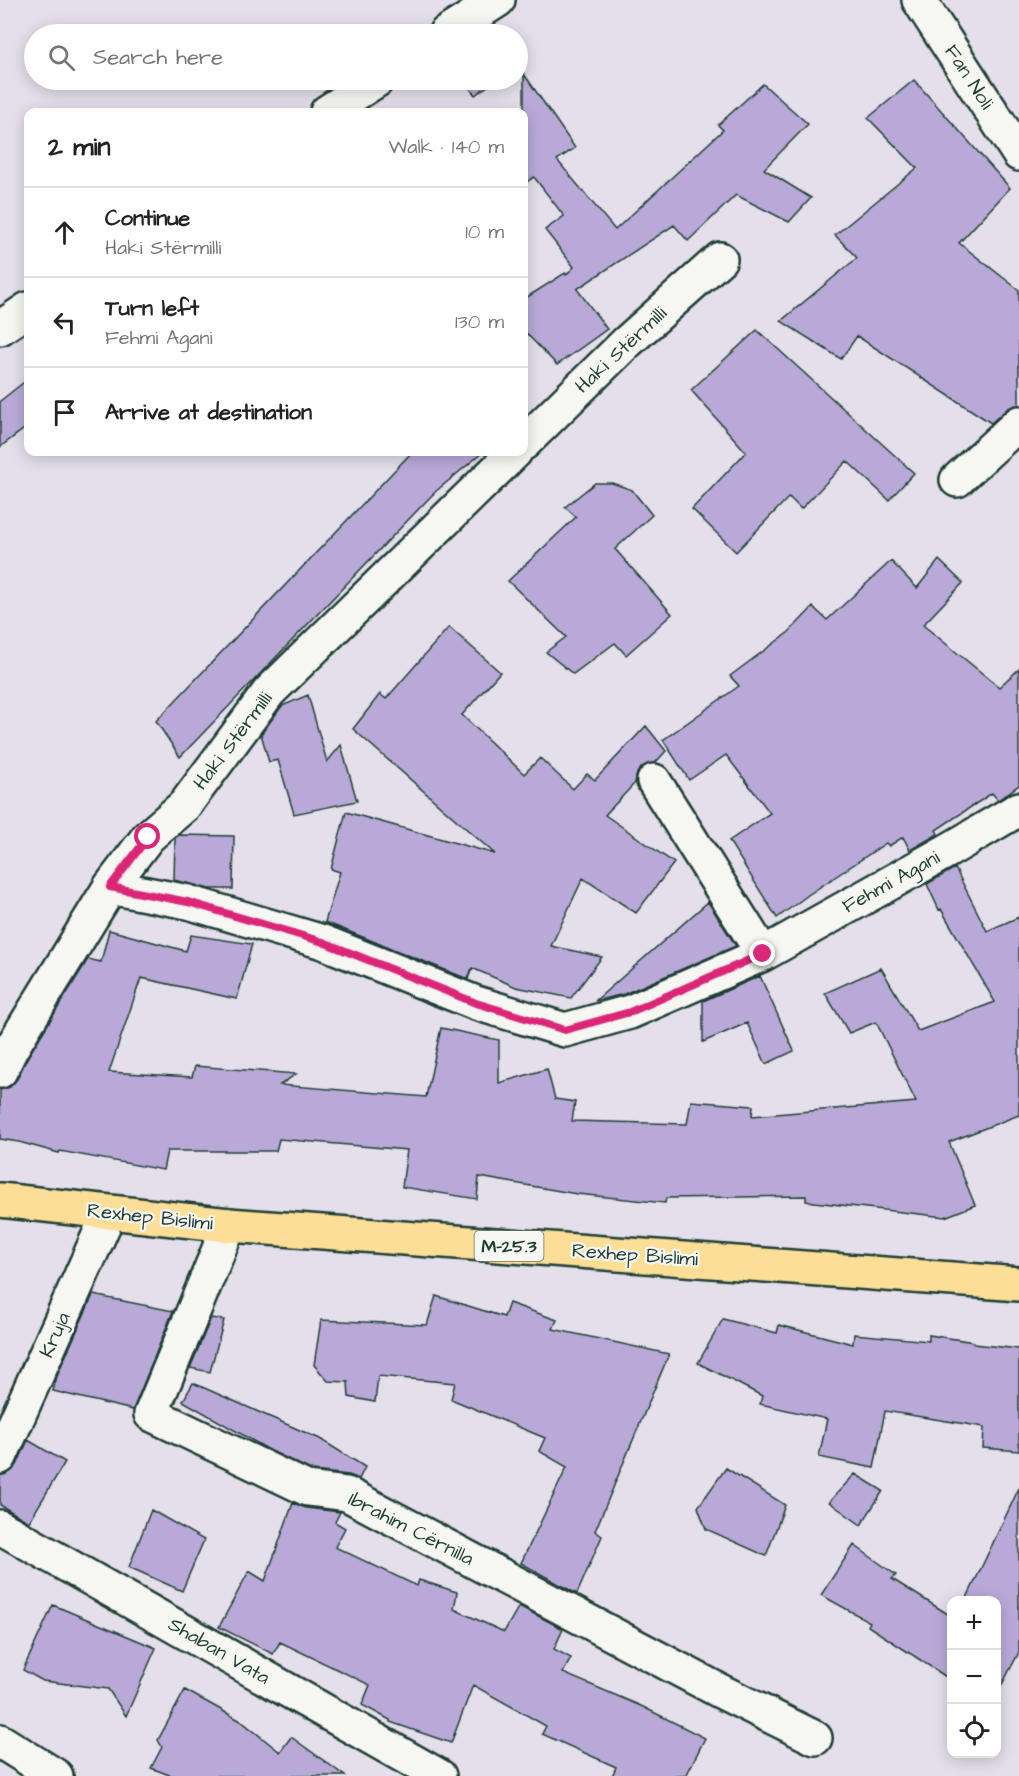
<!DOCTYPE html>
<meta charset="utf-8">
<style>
body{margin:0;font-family:"Architects Daughter",sans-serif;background:#f6f6f6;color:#222}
.controls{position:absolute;right:18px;bottom:18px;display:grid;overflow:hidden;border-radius:12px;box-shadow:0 3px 15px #0003}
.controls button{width:54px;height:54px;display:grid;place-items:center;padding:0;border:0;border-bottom:2px solid #e0e0e0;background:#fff;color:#222;font:30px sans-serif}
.stop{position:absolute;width:18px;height:18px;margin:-14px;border:4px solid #db2777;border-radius:50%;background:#fff}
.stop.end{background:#db2777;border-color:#fff;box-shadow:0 2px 6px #0008}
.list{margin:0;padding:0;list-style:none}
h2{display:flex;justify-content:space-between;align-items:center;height:78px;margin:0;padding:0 24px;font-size:26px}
h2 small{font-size:20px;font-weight:400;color:#767676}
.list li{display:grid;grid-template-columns:39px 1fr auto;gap:18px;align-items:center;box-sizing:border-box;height:90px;padding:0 24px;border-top:2px solid #e0e0e0}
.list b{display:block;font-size:22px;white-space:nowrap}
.list p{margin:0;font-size:20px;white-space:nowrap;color:#767676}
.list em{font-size:20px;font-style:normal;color:#767676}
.icon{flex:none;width:33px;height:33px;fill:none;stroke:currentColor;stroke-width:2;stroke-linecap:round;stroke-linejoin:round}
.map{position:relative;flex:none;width:1019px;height:1776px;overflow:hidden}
.search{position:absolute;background:#fff;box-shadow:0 3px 15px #0003;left:24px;top:24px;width:504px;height:66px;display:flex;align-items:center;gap:15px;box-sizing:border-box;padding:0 21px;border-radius:33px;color:#767676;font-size:22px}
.panel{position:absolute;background:#fff;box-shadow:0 3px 15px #0003;left:24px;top:108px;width:504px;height:348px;border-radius:12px}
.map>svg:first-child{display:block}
.building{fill:#b9a9d9;stroke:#1f3d34;stroke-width:1.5}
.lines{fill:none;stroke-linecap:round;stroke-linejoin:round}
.minor-casing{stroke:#1f3d34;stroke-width:38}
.major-casing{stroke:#1f3d34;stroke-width:38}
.minor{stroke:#f6f6f2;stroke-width:33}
.major{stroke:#fcde96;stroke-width:33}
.route{stroke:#db2777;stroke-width:8}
.labels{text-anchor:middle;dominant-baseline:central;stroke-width:4.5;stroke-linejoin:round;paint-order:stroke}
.shield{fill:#f6f6f2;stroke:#60746d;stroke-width:1.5}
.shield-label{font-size:18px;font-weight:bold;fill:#1f3d34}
.street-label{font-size:20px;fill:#1f3d34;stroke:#f6f6f2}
</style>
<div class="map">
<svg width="1019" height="1776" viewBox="0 0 1019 1776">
<rect width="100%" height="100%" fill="#e4dfea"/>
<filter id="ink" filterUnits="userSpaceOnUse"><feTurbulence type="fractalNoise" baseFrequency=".0167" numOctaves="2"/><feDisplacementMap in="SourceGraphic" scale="12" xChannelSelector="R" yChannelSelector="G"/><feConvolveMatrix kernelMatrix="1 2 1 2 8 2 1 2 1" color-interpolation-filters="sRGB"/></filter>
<g filter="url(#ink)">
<path class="building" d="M 524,74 L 575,148 L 557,160 L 615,230 L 723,130 L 718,125 L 763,84 L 808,124 L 764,169 L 811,198 L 789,222 L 736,195 L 688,241 L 674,225 L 577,289 L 607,329 L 557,365 L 524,331 L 524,299 L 565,273 L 566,275 L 574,267 L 545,230 L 564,216 L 534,177 L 524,184 Z
M 463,80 L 496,80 L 475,95 Z
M 914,80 L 1010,188 L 959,243 L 1019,290 L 1019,405 L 1007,409 L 991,423 L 857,336 L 841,359 L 781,321 L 857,258 L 835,235 L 917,168 L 868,118 Z
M 757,330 L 914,473 L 889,500 L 847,461 L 801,509 L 789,497 L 736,552 L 692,509 L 746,452 L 691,390 Z
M 28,379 L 28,426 L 0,447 L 0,401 Z
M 412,452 L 483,452 L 435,492 L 180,757 L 156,721 Z
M 595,483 L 612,483 L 632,490 L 652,515 L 615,549 L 672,614 L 626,655 L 615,643 L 573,674 L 546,652 L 566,637 L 508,581 L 576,517 L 565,507 Z
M 939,560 L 963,583 L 923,625 L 999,687 L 1019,669 L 1019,785 L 998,800 L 992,793 L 936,830 L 938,834 L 910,850 L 903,837 L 889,846 L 886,843 L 808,895 L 777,918 L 729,841 L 770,813 L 726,755 L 689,780 L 663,740 L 739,686 L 730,676 L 789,632 L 813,607 L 827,620 L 891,561 L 917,588 Z
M 449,627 L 500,672 L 462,715 L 524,774 L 540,758 L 573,789 L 587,774 L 595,780 L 646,726 L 666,751 L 655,763 L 644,766 L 637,773 L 635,783 L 605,815 L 674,863 L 636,913 L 583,878 L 551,946 L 602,957 L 571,998 L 516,987 L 472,968 L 468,979 L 325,922 L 340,872 L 331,869 L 346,812 L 495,854 L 353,729 L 380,694 L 386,699 Z
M 308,695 L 327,762 L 341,745 L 357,801 L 294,814 L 278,760 L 269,762 L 261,734 L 282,706 Z
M 179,835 L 234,836 L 233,889 L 209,889 L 174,880 L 175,838 Z
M 955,868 L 987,931 L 1019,917 L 1019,1115 L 949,1142 L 975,1205 L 945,1217 L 806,1201 L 806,1196 L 666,1198 L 665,1203 L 577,1194 L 479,1177 L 477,1199 L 402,1187 L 407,1150 L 279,1139 L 276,1151 L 167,1151 L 163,1170 L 60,1151 L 59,1153 L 19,1142 L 0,1139 L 0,1090 L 10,1087 L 17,1079 L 27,1058 L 88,959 L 101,962 L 109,930 L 186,951 L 191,935 L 252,944 L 237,999 L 141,978 L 109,1072 L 192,1077 L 195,1066 L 296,1074 L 280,1085 L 426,1097 L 441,1028 L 499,1040 L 499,1083 L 547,1069 L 555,1099 L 575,1102 L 572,1121 L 687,1124 L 691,1101 L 753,1106 L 752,1116 L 916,1102 L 876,1022 L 849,1033 L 825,993 L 881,968 L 918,1031 L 995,1002 L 941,909 L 939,910 L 927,884 Z
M 708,902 L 736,946 L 624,994 L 595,1001 Z
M 760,976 L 794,1051 L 766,1064 L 747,1023 L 703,1042 L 703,1001 Z
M 93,1295 L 173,1311 L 133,1410 L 53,1391 L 58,1373 Z
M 436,1296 L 504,1317 L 509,1303 L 557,1320 L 553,1329 L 669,1354 L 595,1531 L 602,1536 L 577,1594 L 521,1563 L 567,1467 L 539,1451 L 545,1438 L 451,1399 L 455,1383 L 378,1376 L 375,1402 L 349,1397 L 348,1382 L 328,1381 L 314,1365 L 321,1320 L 427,1325 Z
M 211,1318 L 224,1320 L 210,1372 L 190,1368 Z
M 723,1319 L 777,1333 L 779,1325 L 853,1344 L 854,1334 L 929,1341 L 929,1335 L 974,1342 L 974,1344 L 1019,1349 L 1019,1451 L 983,1448 L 984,1427 L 885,1411 L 874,1468 L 819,1457 L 827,1419 L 760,1404 L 762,1396 L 698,1363 Z
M 193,1383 L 320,1439 L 365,1467 L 359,1479 L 349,1475 L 313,1471 L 271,1451 L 183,1401 Z
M 28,1440 L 65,1462 L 29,1522 L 0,1505 L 0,1475 L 10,1472 L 17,1465 Z
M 726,1468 L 785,1505 L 766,1556 L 706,1529 L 698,1507 Z
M 855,1474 L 883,1491 L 861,1525 L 829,1502 Z
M 1019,1488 L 1019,1652 L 996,1696 L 996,1600 L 966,1600 Z
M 293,1503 L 306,1508 L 340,1512 L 335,1522 L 345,1528 L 335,1547 L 417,1586 L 419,1580 L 457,1592 L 454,1609 L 504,1632 L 519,1606 L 563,1629 L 554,1649 L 571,1658 L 563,1673 L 641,1706 L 705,1738 L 686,1776 L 612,1776 L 616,1767 L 542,1734 L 546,1726 L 473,1685 L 451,1743 L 390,1722 L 390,1720 L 362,1705 L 370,1685 L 280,1642 L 273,1654 L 219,1627 L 249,1571 L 265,1581 Z
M 151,1510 L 204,1540 L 182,1591 L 129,1567 Z
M 854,1545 L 896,1575 L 892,1579 L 951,1616 L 951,1680 L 868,1626 L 870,1622 L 821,1595 Z
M 53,1605 L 156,1648 L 126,1716 L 108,1689 L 43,1681 L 23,1670 Z
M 185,1690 L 241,1721 L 280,1752 L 291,1737 L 345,1776 L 172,1776 L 151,1768 L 162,1747 L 158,1740 Z"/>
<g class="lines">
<defs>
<path id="minor" d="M 919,0 L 1019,154
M 445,34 L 498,0
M 327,112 L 377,80
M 0,328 L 28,309
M 524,443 L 626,343 L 720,259
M 957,480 L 1019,423
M 654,781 L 763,954
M 110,887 L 188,902 L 323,942 L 476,1003 L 565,1030 L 630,1012 L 763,954 L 949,850 L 1019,809
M 0,1071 L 11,1049 L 110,887 L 148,837 L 185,805 L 269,692 L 515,452
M 229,1225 L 151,1414 L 308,1489 L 347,1494 L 720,1691 L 815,1738
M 0,1457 L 109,1213
M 0,1527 L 439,1776
M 0,1741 L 56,1776"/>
<path id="major" d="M 0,1200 L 229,1225 L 1019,1284"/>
</defs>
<use href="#minor" class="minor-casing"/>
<use href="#major" class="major-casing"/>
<use href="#minor" class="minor"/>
<use href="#major" class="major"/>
</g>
</g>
<g class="lines" filter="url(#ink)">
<path class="route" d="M 148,837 L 110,887 L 188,902 L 323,942 L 476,1003 L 565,1030 L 630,1012 L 763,954"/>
</g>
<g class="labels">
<rect class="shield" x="474.5" y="1231" width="69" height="30" rx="4.5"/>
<g class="shield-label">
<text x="509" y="1246">M-25.3</text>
</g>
<g class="street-label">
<text transform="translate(969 77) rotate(57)">Fan Noli</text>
<text transform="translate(621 350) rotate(-43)">Haki Stërmilli</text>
<text transform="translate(233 741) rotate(-53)">Haki Stërmilli</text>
<text transform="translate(891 882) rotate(-29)">Fehmi Agani</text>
<text transform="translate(150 1217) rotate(6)">Rexhep Bislimi</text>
<text transform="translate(635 1255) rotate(4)">Rexhep Bislimi</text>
<text transform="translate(55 1335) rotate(-66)">Kruja</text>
<text transform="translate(411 1529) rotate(27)">Ibrahim Cërnilla</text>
<text transform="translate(219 1651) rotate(30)">Shaban Vata</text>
</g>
</g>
</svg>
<div class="controls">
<button>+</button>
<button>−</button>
<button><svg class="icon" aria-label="locate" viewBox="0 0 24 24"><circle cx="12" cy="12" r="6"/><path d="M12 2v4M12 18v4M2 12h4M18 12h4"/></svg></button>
</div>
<div class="stop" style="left:148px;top:837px"></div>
<div class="stop end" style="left:763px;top:954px"></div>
<div class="search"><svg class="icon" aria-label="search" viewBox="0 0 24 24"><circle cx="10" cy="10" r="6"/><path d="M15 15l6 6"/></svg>Search here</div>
<section class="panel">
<h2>2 min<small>Walk · 140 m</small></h2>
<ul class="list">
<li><svg class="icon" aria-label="ahead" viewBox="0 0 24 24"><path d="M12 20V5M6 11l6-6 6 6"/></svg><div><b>Continue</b><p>Haki Stërmilli</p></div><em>10 m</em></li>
<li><svg class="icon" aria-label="left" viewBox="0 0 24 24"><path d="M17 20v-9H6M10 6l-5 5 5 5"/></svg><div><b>Turn left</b><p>Fehmi Agani</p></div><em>130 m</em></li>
<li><svg class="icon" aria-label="arrive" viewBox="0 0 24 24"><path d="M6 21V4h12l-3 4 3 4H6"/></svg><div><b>Arrive at destination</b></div></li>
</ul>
</section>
</div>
